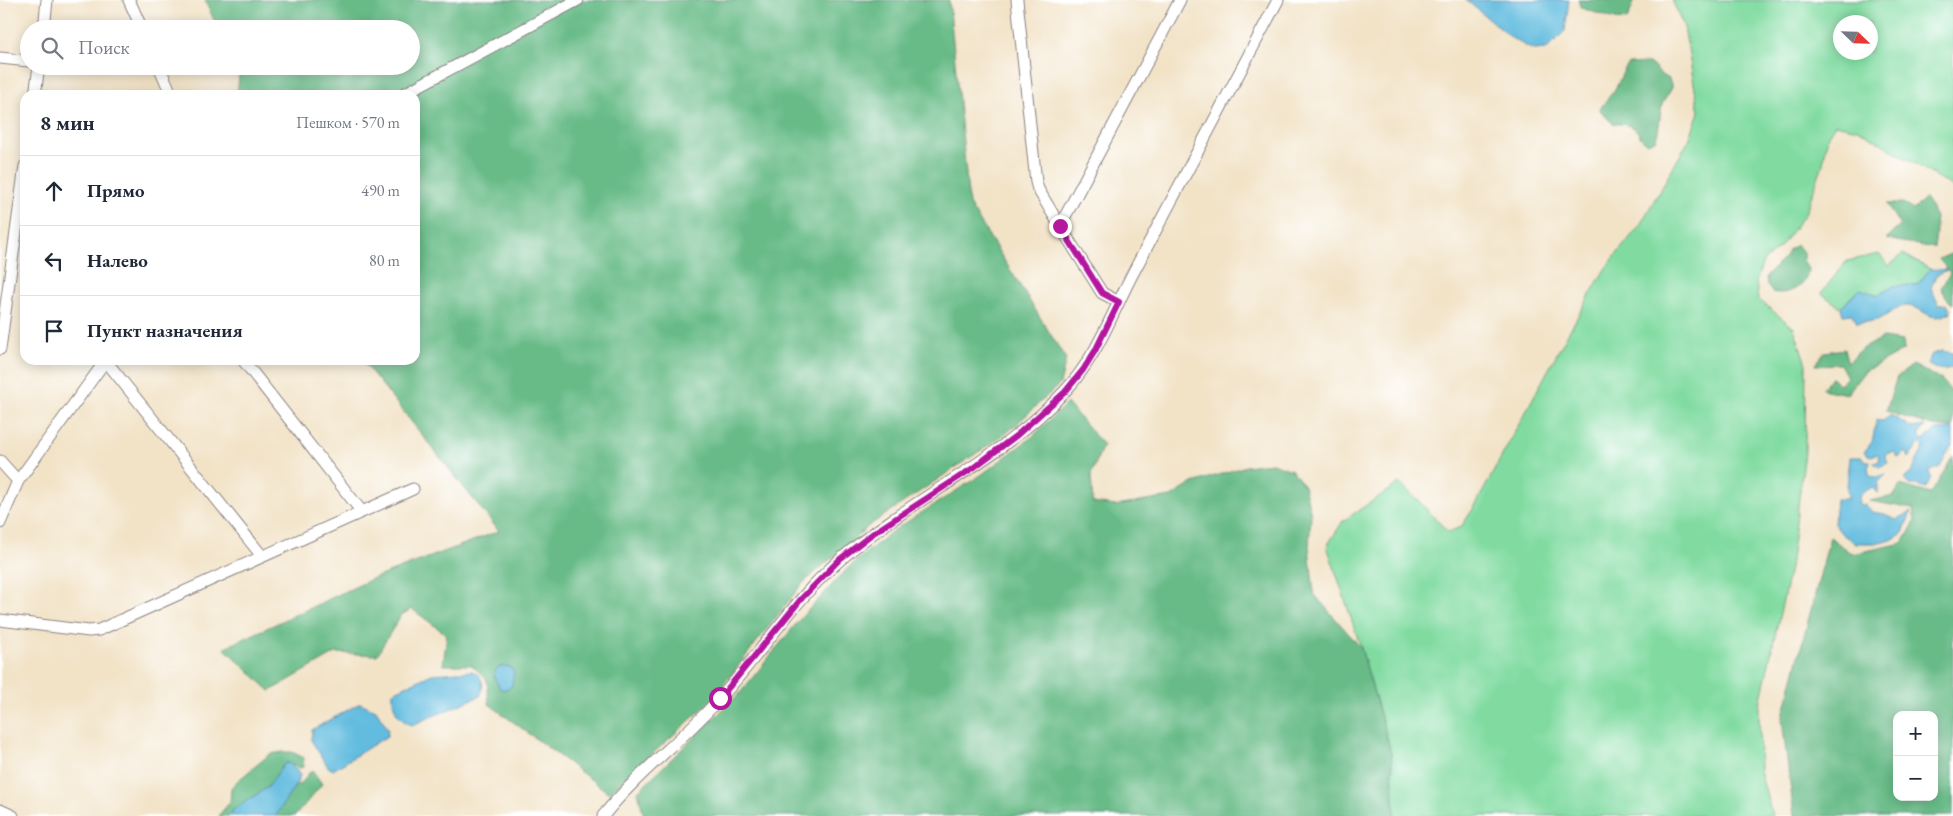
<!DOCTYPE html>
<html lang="ru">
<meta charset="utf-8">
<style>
body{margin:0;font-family:"EB Garamond",serif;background:#f6f6f7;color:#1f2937}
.controls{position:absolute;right:15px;bottom:15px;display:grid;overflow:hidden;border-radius:10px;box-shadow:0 2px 12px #0003}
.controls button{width:45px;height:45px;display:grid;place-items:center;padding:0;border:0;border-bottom:1px solid #e0e1e3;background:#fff;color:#1f2937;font:25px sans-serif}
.compass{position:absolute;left:1833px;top:15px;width:45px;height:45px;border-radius:50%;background:#fff;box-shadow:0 2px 12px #0003;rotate:113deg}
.stop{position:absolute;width:15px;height:15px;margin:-11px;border:4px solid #b5179e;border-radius:50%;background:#fff}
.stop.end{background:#b5179e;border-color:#fff;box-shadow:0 1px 5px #0008}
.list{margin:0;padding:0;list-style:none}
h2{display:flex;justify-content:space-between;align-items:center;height:65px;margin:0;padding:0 20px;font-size:21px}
h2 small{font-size:16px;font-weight:400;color:#747a83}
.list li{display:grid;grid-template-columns:32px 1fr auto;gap:15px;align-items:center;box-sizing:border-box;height:70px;padding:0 20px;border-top:1px solid #e0e1e3}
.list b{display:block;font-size:19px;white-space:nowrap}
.list em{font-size:16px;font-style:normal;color:#747a83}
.icon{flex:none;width:28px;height:28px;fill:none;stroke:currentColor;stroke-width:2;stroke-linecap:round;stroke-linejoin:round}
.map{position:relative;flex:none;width:1953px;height:816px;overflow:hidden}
.search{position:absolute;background:#fff;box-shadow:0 2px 12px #0003;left:20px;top:20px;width:400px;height:55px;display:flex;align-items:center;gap:12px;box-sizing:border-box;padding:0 18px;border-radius:28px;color:#747a83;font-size:19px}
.panel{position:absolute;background:#fff;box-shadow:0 2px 12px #0003;left:20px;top:90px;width:400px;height:275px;border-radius:15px}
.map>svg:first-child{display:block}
.green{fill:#81dba1;stroke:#527e6e;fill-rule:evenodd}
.forest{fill:#68bb87;stroke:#456e61;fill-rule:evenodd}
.water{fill:#62bcdf;stroke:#426f8d}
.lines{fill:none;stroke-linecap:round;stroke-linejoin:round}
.minor-casing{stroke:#8a8281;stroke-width:13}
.minor{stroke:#fff;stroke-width:11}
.route{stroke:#b5179e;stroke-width:6}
</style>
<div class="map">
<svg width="1953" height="816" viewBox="0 0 1953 816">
<rect width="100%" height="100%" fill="#fff"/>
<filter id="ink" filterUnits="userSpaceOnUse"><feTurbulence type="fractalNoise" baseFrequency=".02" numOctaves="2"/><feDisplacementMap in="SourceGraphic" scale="10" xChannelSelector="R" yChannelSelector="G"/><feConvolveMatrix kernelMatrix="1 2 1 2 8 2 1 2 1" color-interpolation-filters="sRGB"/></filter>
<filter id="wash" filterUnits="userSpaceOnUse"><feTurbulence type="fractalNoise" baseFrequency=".0096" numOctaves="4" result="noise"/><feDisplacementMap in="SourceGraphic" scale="20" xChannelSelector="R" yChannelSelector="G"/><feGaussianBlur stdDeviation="1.12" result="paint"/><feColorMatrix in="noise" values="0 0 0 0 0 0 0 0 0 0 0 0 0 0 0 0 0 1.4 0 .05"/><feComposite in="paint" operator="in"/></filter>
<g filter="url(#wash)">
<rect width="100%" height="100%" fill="#f2e3c7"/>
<path class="green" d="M 1672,0 L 1953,0 L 1953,187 L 1858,129 L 1835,124 L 1828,135 L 1823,164 L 1805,214 L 1780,247 L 1763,262 L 1756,281 L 1758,299 L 1794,328 L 1806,364 L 1805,452 L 1790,568 L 1759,708 L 1760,771 L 1772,816 L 1395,816 L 1391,752 L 1361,648 L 1327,546 L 1343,521 L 1399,483 L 1419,501 L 1448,532 L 1461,527 L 1475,506 L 1567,335 L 1605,269 L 1640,225 L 1689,140 L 1699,112 L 1684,27 ZM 1840,22 L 1870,22 L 1870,52 L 1840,52 Z
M 1879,254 L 1889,266 L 1903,254 L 1930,269 L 1917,285 L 1893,286 L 1877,295 L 1853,295 L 1841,308 L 1821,293 L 1847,261 Z"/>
<path class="forest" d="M 205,0 L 949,0 L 969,204 L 1066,359 L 1060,384 L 1008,432 L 870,525 L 802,584 L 710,702 L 609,793 L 489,704 L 487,680 L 472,665 L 443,665 L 447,635 L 412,609 L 401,615 L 377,655 L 336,653 L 270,691 L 224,648 L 372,579 L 499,531 L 362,360 L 415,360 L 415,95 L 237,95 L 239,77 L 234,66 L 411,66 L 411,29 L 218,29 Z
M 1578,0 L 1635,0 L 1627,20 L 1615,19 L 1581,8 Z
M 1649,63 C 1657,69 1660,76 1669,79 L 1672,88 L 1662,104 L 1658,132 L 1655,140 L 1647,143 C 1638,137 1642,137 1636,130 C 1631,124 1619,124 1612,123 L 1600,110 C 1604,101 1610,97 1615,89 C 1621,80 1621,72 1629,64 Z
M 1925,198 C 1938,214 1937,229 1934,248 L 1886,239 L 1900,226 L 1887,204 L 1903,203 L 1913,210 Z
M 1797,245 L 1803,252 L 1803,261 L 1808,269 C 1807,286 1789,296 1772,292 L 1767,285 L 1766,276 L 1785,257 L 1789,249 Z
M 1953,253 L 1953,304 L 1949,301 L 1941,288 L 1950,273 L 1939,259 Z
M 1883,338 L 1903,341 L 1904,350 L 1864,372 L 1847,394 L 1822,389 L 1832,377 L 1839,385 L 1847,377 L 1840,364 L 1815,365 L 1824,352 L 1844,349 L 1848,363 L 1861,349 Z
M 1913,365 L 1942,380 L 1953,394 L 1953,428 L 1932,426 L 1886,411 L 1897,377 Z
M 1067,403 L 1103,445 L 1091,475 L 1093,503 L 1115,506 L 1171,497 L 1193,483 L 1246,466 L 1272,463 L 1292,470 L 1304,486 L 1311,515 L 1309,547 L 1314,594 L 1361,648 L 1391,752 L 1395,816 L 646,816 L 643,813 L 638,791 L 741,692 L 800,619 L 848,568 L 891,532 L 981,475 L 1032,437 Z
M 1953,456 L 1953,816 L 1794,816 L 1782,720 L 1830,537 L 1852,554 L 1903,543 L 1915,522 L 1913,509 L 1870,501 L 1894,496 L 1900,485 L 1931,494 ZM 1897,715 L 1934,715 L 1934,797 L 1897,797 Z
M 283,752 L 292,752 L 304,758 L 303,767 L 299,768 L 287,763 L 284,764 L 268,787 L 233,810 L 230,816 L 218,816 L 230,802 L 231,788 L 235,783 L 270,754 Z
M 313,771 L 322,784 L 295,816 L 275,816 L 295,786 L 302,783 L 309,773 Z"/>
<path class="water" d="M 1466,0 L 1569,0 L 1565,31 L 1547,49 L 1533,50 L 1513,39 Z
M 1930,269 L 1947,270 L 1936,275 L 1931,288 L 1939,305 L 1947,304 L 1951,312 C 1928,325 1927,308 1908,306 C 1896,305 1889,315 1880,319 C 1873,322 1864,322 1857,323 L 1852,314 L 1843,315 L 1841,308 L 1860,289 L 1877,295 L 1893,286 L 1917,285 Z
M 1942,351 L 1953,353 L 1953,367 C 1943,371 1936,370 1927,364 L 1932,354 Z
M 1891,415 L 1912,428 L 1925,426 L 1918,435 L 1923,440 L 1936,430 L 1953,429 L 1953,443 L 1940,467 L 1929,472 L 1931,477 L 1926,488 L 1918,485 L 1909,485 L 1904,479 L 1911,473 L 1924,447 L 1920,443 L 1909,458 L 1907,452 L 1898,458 L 1895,452 L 1885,454 L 1888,463 L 1879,467 L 1873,462 L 1880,461 L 1878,454 L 1870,456 L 1864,452 L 1872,442 L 1877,420 L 1883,421 Z
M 1850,457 L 1862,457 L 1865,461 L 1870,461 L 1868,469 L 1870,476 L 1877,477 L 1886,474 L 1878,483 L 1878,494 L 1872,487 L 1860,495 L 1858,504 L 1866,505 L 1872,512 L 1885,514 L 1896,520 L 1911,512 L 1903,533 L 1895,538 L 1876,543 L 1855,543 L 1842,534 L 1834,524 L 1836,499 L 1848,499 L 1847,487 Z
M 502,666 L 510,667 L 514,672 L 512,686 L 506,690 L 500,689 L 494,676 L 496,669 Z
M 472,671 C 483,675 485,686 480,696 L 412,725 C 398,721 391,706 393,692 L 432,674 Z
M 360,703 L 376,710 L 388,729 L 387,736 L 333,770 L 328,767 L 311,740 L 312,730 Z
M 287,763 L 291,764 L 300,775 L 298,781 L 277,814 L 275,816 L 230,816 L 233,810 L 268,787 L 284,764 Z"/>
</g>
<g filter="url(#ink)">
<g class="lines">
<defs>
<path id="minor" d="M 129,0 L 142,29
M 1017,0 L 1036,182 L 1038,189 L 1060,226 L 1180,0
M 44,29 L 47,0
M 0,58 L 29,61
M 159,66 L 169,89 L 168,95
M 35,95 L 39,66
M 402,95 L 578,0
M 1060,226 L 1102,293 L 1119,302
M 0,349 L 25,166
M 243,360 L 362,512
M 106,361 L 262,556
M 0,461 L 18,481
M 0,523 L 18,481 L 106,360
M 0,620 L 89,631 L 99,630 L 413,489
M 0,810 L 13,816
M 603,816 C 638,772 684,739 721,697 C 762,652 795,598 842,558 C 913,497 1002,460 1066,390 C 1098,355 1112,313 1133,273 C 1181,181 1230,91 1278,0"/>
</defs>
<use href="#minor" class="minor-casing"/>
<use href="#minor" class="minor"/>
</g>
</g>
<g class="lines" filter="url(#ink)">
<path class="route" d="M 720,698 L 802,598 L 840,559 L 872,534 L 973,468 L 1017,435 L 1065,392 L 1083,370 L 1095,351 L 1119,302 L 1102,293 L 1060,226"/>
</g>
</svg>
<div class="controls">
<button>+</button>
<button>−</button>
</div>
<svg class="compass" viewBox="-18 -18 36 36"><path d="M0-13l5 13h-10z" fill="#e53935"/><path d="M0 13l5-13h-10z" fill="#747a83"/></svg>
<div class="stop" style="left:720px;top:698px"></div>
<div class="stop end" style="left:1060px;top:226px"></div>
<div class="search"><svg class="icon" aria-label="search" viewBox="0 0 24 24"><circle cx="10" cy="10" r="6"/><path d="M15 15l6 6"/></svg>Поиск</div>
<section class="panel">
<h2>8 мин<small>Пешком · 570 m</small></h2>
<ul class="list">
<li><svg class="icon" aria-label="ahead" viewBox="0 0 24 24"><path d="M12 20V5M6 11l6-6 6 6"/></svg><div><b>Прямо</b></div><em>490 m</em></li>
<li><svg class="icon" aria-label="left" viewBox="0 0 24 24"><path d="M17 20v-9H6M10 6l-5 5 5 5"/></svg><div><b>Налево</b></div><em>80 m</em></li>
<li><svg class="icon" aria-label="arrive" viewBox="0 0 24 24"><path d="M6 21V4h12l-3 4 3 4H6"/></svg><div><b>Пункт назначения</b></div></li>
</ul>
</section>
</div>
